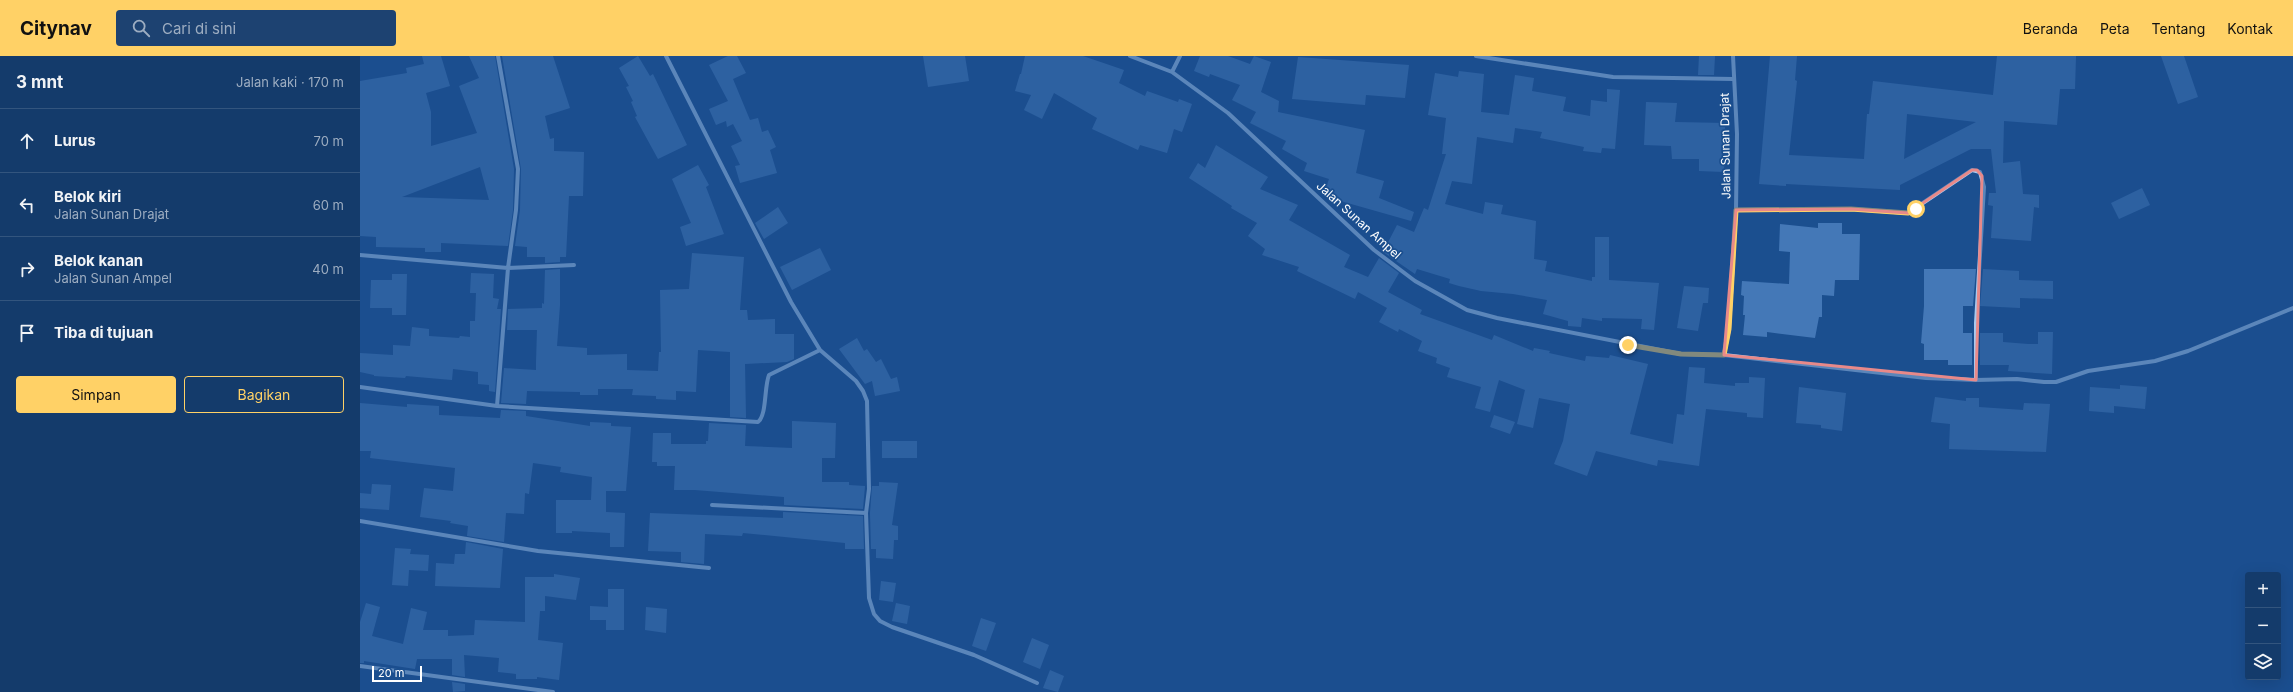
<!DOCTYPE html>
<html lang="id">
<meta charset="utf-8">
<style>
body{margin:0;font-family:Inter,sans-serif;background:#1d4271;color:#f1f3f6}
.controls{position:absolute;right:12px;bottom:12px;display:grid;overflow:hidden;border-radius:4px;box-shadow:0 4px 16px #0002}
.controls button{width:36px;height:36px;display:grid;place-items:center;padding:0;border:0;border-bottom:1px solid #33557e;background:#143b6b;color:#f1f3f6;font:20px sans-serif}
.scale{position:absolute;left:12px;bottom:10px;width:50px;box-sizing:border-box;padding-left:4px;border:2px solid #fff;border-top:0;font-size:11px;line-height:14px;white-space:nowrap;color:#fff;-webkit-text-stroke:3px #1b4f8f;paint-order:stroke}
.stop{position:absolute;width:12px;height:12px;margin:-9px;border:3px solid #ffd166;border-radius:50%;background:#fff}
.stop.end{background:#ffd166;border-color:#fff;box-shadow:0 1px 4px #0008}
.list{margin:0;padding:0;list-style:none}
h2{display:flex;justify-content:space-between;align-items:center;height:52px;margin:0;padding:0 16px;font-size:17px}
h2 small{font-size:13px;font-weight:400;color:#9dadc1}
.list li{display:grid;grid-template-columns:26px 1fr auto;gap:12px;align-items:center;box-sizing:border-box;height:64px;padding:0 16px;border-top:1px solid #33557e}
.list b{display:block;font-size:15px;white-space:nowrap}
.list p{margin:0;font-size:13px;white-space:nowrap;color:#9dadc1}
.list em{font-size:13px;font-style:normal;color:#9dadc1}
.actions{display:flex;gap:8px;padding:12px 16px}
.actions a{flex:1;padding:9px 0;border:1px solid #ffd166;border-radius:4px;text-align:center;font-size:14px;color:#ffd166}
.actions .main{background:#ffd166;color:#111}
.icon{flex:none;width:22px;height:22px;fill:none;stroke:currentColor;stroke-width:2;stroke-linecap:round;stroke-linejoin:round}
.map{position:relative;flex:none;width:1933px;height:636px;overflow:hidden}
header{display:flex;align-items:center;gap:24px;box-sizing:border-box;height:56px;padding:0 20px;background:#ffd166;color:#111}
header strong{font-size:19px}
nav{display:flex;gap:22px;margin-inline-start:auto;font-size:14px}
.search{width:280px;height:36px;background:#1d4271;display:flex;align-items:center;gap:10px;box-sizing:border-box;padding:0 14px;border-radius:4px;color:#9dadc1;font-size:15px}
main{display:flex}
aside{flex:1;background:#143b6b}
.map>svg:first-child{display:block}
.building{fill:#4478b7;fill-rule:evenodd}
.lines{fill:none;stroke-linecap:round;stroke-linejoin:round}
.minor{stroke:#a9c9ee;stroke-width:4}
.route{stroke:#ffd166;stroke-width:5}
.marked{fill:none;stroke:#e88989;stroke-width:3;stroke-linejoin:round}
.labels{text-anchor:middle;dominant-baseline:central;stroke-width:3.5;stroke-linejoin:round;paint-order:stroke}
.street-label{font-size:12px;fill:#fff;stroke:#1b4f8f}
</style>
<header>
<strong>Citynav</strong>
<div class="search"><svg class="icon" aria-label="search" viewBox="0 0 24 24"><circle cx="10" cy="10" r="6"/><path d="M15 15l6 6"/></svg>Cari di sini</div>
<nav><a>Beranda</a><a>Peta</a><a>Tentang</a><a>Kontak</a></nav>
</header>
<main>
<aside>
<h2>3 mnt<small>Jalan kaki · 170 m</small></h2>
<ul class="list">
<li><svg class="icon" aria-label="ahead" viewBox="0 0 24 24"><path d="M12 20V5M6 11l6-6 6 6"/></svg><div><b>Lurus</b></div><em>70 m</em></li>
<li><svg class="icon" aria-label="left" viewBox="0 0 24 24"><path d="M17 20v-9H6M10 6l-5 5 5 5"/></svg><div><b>Belok kiri</b><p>Jalan Sunan Drajat</p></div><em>60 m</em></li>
<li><svg class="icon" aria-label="right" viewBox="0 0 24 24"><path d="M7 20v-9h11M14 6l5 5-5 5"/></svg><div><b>Belok kanan</b><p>Jalan Sunan Ampel</p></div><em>40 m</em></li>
<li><svg class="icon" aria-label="arrive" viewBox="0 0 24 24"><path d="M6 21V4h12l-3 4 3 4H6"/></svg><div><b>Tiba di tujuan</b></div></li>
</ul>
<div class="actions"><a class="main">Simpan</a><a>Bagikan</a></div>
</aside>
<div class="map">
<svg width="1933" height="636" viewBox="0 0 1933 636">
<rect width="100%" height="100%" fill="#1b4f8f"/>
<path class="building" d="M 62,0 L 81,0 L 90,30 L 66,37 L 71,56 L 71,90 L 117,77 L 99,30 L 119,22 L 109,0 L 135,0 L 154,113 L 153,154 L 148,190 L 81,187 L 81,196 L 65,196 L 65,192 L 16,191 L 16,181 L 0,180 L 0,25 L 47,17 L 46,12 L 64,8 ZM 120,111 L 129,144 L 42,141 Z
M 142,0 L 193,0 L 210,52 L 185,60 L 190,83 L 194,82 L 194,95 L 224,96 L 223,140 L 209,140 L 206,201 L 200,201 L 200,206 L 185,207 L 185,201 L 167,201 L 167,191 L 155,190 L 160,154 L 161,113 Z
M 278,0 L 290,20 L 293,18 L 327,89 L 298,103 L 275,61 L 277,60 L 271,46 L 273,45 L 266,31 L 269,30 L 259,12 Z
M 368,0 L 377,0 L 386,17 L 373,23 L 390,64 L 398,62 L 402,76 L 408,74 L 416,91 L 410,94 L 417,117 L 380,127 L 375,110 L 380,109 L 371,90 L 382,85 L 373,68 L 367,71 L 366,65 L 356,69 L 349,53 L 368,45 L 349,9 Z
M 563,0 L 605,0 L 609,25 L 568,31 Z
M 665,0 L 723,0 L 764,14 L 759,27 L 785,40 L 787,35 L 818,46 L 819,43 L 832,48 L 822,76 L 814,73 L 807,97 L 780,89 L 778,94 L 732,73 L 737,62 L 694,37 L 682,63 L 664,54 L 671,39 L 655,35 L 660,18 L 661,18 Z
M 840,0 L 868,0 L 890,8 L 894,0 L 911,6 L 901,36 L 919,45 L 918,56 L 1005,74 L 996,117 L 1024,125 L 1019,142 L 1054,156 L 1051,165 L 963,140 L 969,123 L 944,115 L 947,107 L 922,93 L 926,85 L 890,67 L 896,56 L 872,44 L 880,29 L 850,18 L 849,21 L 834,15 Z
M 1339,0 L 1355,0 L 1354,19 L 1338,19 Z
M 1410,0 L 1437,0 L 1435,24 L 1437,25 L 1429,99 L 1504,103 L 1507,58 L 1509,58 L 1513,25 L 1633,39 L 1637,0 L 1716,0 L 1715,33 L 1700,33 L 1697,69 L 1644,65 L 1643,107 L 1660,105 L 1663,138 L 1679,139 L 1679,152 L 1674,151 L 1671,185 L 1631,182 L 1633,150 L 1628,149 L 1629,137 L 1636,137 L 1631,93 L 1611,93 L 1540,129 L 1540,134 L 1426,128 L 1426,130 L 1399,128 ZM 1547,58 L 1616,66 L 1544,103 Z
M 1801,0 L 1824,0 L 1838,41 L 1818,48 Z
M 938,1 L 1049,9 L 1045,42 L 1006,39 L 1005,49 L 932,43 Z
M 1099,15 L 1124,18 L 1121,56 L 1149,59 L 1155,19 L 1174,22 L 1172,35 L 1206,41 L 1203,55 L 1230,60 L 1231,44 L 1247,46 L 1247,33 L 1260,34 L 1255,93 L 1242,92 L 1241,97 L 1223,95 L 1224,91 L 1180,82 L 1182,76 L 1155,72 L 1153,87 L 1117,81 L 1112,128 L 1092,125 L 1085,148 L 1123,158 L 1125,146 L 1143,149 L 1141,158 L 1176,165 L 1174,203 L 1187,205 L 1185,215 L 1232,225 L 1232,221 L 1235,221 L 1235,181 L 1249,181 L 1249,224 L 1299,227 L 1294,274 L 1281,273 L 1282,263 L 1242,262 L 1242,265 L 1222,262 L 1221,271 L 1208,270 L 1208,265 L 1183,258 L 1187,244 L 1153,238 L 1121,235 L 1099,230 L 1089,227 L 1090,223 L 1057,213 L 1055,218 L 1023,196 L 1037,169 L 1054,176 L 1064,152 L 1068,154 L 1086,98 L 1082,98 L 1086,62 L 1068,59 L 1075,17 L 1098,21 Z
M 1286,46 L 1317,47 L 1315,66 L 1365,67 L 1364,116 L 1339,115 L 1339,103 L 1312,103 L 1311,90 L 1284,89 Z
M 856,89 L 908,121 L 900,133 L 938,149 L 929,164 L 990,199 L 984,211 L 1008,221 L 1019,202 L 1039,217 L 1028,236 L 1062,254 L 1060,258 L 1132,284 L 1134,279 L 1173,295 L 1174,292 L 1190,295 L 1189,297 L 1225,305 L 1226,300 L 1249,302 L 1250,299 L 1288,308 L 1270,378 L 1313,388 L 1317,358 L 1324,359 L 1329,311 L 1345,312 L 1344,327 L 1375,330 L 1375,327 L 1389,327 L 1389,321 L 1405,322 L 1403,362 L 1387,361 L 1387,357 L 1346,353 L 1339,410 L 1298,404 L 1297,410 L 1236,395 L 1227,420 L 1194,408 L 1203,385 L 1210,348 L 1179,342 L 1173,372 L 1157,368 L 1165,334 L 1139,324 L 1130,356 L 1115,352 L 1121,331 L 1087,321 L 1090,312 L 1076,307 L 1077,302 L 1058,295 L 1062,285 L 1039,273 L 1038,276 L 1019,266 L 1027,252 L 998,236 L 995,243 L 937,215 L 939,211 L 902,199 L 905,193 L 888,180 L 897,167 L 871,152 L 872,150 L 829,122 L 838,107 L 845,112 Z
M 338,109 L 349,129 L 346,131 L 364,178 L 326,190 L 320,171 L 331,167 L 312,123 Z
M 1782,132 L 1790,149 L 1759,163 L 1751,147 Z
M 418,151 L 428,167 L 404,183 L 395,167 Z
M 1458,167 L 1482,167 L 1482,178 L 1500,178 L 1499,224 L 1475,224 L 1474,240 L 1462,239 L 1462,261 L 1459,261 L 1455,282 L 1407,276 L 1407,281 L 1383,279 L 1385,259 L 1383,259 L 1384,240 L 1381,239 L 1382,225 L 1429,228 L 1430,196 L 1419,195 L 1420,168 L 1458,172 Z
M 460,192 L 471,214 L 432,234 L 420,211 Z
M 332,197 L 384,201 L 380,254 L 387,254 L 388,264 L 415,263 L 415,278 L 434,278 L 434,303 L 427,306 L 385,308 L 386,362 L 370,361 L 370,296 L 338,294 L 336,336 L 316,335 L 316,344 L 296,343 L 296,340 L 272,339 L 273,333 L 238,333 L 238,339 L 220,339 L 220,336 L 167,335 L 166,348 L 141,347 L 144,312 L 176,314 L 176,307 L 177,274 L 147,274 L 148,253 L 182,252 L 182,247 L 184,248 L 185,214 L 200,213 L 200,249 L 197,290 L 227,292 L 227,299 L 267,298 L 267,314 L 298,315 L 299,296 L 301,296 L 300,234 L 329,233 Z
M 1564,213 L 1616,213 L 1613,250 L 1603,250 L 1603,277 L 1612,277 L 1612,309 L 1588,309 L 1588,304 L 1564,304 L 1564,288 L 1561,287 L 1564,250 Z
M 1623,213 L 1659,215 L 1659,224 L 1693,225 L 1693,243 L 1660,242 L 1660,252 L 1620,250 Z
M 111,217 L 134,218 L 133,242 L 139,243 L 137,253 L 141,253 L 135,336 L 129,335 L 129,329 L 118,328 L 118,316 L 93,313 L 92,324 L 46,320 L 45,322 L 14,320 L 14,319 L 0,316 L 0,297 L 33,299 L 33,289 L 50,290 L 52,271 L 69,273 L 69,280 L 99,282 L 100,280 L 110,281 L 110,265 L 115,265 L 116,237 L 110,237 Z
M 32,218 L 47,218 L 46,259 L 32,259 L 32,252 L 10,252 L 11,224 L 32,224 Z
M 1324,230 L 1349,232 L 1348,247 L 1343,247 L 1338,275 L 1317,272 Z
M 1678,276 L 1693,276 L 1692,318 L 1648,315 L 1649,309 L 1620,309 L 1620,277 L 1643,277 L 1643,286 L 1668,288 L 1678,288 Z
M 497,282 L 504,295 L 507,293 L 516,306 L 521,303 L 531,323 L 537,321 L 540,335 L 515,340 L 512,325 L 505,328 L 479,293 Z
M 1760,329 L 1787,331 L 1785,353 L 1754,350 L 1754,357 L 1729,355 L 1730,331 L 1760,333 Z
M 1439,331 L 1486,337 L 1482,375 L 1461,372 L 1461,369 L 1436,367 Z
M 1575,341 L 1606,345 L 1606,342 L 1619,342 L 1619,351 L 1663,354 L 1664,347 L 1690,348 L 1686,396 L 1589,393 L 1590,368 L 1571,366 Z
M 0,347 L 47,351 L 47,348 L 79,350 L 79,359 L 140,362 L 141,354 L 166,355 L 166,360 L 230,370 L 230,366 L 251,367 L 251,370 L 271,371 L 266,435 L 246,435 L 246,456 L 265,457 L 264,491 L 250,491 L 250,477 L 212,475 L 212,477 L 196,477 L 196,444 L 231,444 L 232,421 L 200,416 L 201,411 L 173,407 L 169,438 L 165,437 L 164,458 L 146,457 L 144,486 L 107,480 L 108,470 L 90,467 L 91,465 L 60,461 L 64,432 L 93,435 L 95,412 L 10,402 L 11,395 L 0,395 Z
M 1134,359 L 1155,366 L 1150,378 L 1130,371 Z
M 432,365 L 476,367 L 475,402 L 462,402 L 462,426 L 489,426 L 489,429 L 505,430 L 503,453 L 424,449 L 424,441 L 335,434 L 314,434 L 315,410 L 297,410 L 297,406 L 292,406 L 293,377 L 311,377 L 311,388 L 346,388 L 346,385 L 348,385 L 349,367 L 386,369 L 385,390 L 432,392 Z
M 522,385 L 557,385 L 557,402 L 522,402 Z
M 519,426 L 538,427 L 532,469 L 538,470 L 538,484 L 534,484 L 533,503 L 516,502 L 516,493 L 511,493 L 510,457 L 512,430 L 519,430 Z
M 12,428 L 31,429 L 29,454 L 0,452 L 0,437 L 11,438 Z
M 423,456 L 503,460 L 504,493 L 485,493 L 485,487 L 383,477 L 382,480 L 345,478 L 344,508 L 321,506 L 321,496 L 288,495 L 290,457 L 423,462 Z
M 106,486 L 143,493 L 140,532 L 75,530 L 76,507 L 94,508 L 95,498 L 105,498 Z
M 35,492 L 51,493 L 50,498 L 69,499 L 68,515 L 49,514 L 48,530 L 32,529 Z
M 194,518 L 220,522 L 216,544 L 185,540 L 185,555 L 180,555 L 178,584 L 203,587 L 199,624 L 177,621 L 177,623 L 156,623 L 156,618 L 138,616 L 139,602 L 104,599 L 105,621 L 92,619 L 92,603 L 57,603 L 55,613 L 4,605 L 4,607 L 0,607 L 0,566 L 6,547 L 20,551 L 12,580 L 43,588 L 51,552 L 67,556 L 63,574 L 88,574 L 88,580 L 114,579 L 115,564 L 165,566 L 165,521 L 194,521 Z
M 521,525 L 536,527 L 533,546 L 519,544 Z
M 248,533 L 264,533 L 264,574 L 246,574 L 246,564 L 230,564 L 230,550 L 248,551 Z
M 536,547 L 550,550 L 547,568 L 532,565 Z
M 286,551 L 307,553 L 306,577 L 285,574 Z
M 621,562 L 636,567 L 626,595 L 612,590 Z
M 672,582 L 689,589 L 680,613 L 663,606 Z
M 690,614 L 704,620 L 698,636 L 683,632 Z
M 92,626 L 105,628 L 105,635 L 93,636 Z"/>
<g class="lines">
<path class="minor" d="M 306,0 L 431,246 L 460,294 L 496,325 L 503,335 L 507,345 L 509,433 L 506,457 L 509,542 L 514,558 L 520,565 L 532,571 L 614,599 L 677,627
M 770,0 L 812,16 L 868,57 L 1014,194 L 1055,225 L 1107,254 L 1137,262 L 1321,298 L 1364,299 L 1566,322 L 1616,324 L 1657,323 L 1684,326 L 1696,326 L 1728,315 L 1795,305 L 1828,295 L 1933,252
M 1116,0 L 1253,21 L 1373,23
M 812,16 L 820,0
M 1376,154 L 1491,153 L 1548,157 L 1612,114 L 1620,116 L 1624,131 L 1616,267 L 1616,324
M 0,199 L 148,212 L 214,209
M 1364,299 L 1369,273 L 1376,154 L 1377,78 L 1373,0
M 0,331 L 137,350 L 398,366 C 407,359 404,331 409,319 L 460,294
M 137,350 L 148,212 L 156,154 L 158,113 L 138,0
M 352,449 L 506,457
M 0,465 L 178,495 L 349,512
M 0,610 L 193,636"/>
</g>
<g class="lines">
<path class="route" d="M 1268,289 L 1321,298 L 1364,299 L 1369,273 L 1376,154 L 1491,153 L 1548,157 L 1556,153"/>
</g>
<path d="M0 0H1933V636H0ZM 1612,114 L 1617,114 L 1622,120 L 1616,324 L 1364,299 L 1376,154 L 1491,153 L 1548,157 Z" fill="#1b4f8f" fill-opacity=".55" fill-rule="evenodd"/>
<path class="marked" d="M 1612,114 L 1617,114 L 1622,120 L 1616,324 L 1364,299 L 1376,154 L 1491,153 L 1548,157 Z"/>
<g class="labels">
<g class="street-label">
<text transform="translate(1365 90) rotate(-91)">Jalan Sunan Drajat</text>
<text transform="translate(999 164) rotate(42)">Jalan Sunan Ampel</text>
</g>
</g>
</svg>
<div class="controls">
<button>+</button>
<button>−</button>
<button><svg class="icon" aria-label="layers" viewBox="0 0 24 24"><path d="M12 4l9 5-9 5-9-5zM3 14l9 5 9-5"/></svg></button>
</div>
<div class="scale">20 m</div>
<div class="stop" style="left:1556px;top:153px"></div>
<div class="stop end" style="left:1268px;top:289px"></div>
</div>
</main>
